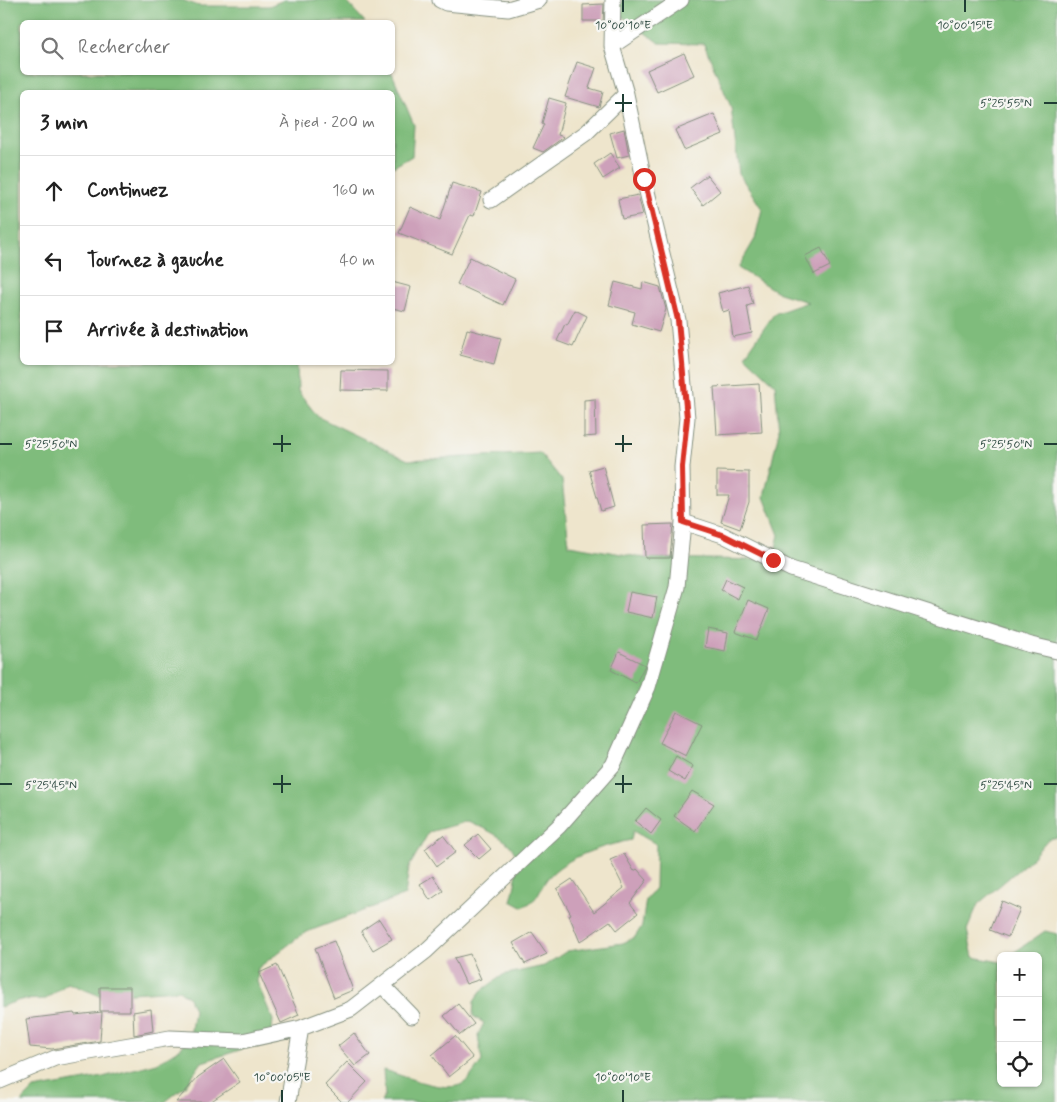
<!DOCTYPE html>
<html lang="fr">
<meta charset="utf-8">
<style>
body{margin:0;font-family:Mynerve,sans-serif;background:#f6f6f6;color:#222}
.controls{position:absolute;right:15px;bottom:15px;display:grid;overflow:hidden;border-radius:8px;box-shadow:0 1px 4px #0004}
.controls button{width:45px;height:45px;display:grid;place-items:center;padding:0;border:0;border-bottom:1px solid #e0e0e0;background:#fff;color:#222;font:25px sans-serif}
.stop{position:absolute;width:15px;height:15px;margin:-11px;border:4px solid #d93025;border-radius:50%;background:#fff}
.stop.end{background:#d93025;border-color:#fff;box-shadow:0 1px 5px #0008}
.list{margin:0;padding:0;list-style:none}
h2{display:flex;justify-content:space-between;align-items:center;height:65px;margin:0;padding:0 20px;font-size:21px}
h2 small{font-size:16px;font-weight:400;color:#767676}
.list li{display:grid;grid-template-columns:32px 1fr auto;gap:15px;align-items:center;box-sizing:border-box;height:70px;padding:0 20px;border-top:1px solid #e0e0e0}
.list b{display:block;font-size:19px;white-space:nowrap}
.list em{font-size:16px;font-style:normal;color:#767676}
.icon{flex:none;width:28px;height:28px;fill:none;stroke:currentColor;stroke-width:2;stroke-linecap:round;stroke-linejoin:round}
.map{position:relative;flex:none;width:1057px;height:1102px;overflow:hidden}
.search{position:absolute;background:#fff;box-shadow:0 1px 4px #0004;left:20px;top:20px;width:375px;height:55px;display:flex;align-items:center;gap:12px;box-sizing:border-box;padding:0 18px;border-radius:8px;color:#767676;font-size:19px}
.panel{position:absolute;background:#fff;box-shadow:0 1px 4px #0004;left:20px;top:90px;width:375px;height:275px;border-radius:8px}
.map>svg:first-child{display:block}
.forest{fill:#7fbc7b;stroke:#4f7c58}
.building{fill:#cda0ba}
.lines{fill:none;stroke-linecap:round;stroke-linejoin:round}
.street-casing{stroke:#869180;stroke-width:17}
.street{stroke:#fff;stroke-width:15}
.route{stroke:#d93025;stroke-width:6}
.ticks{fill:none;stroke:#1f3d34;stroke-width:2}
.ticks-label{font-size:12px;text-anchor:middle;fill:#1f3d34;stroke:#f6f6f2;stroke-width:4.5;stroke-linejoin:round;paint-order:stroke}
</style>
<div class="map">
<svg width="1057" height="1102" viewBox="0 0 1057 1102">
<rect width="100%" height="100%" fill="#f6f6f2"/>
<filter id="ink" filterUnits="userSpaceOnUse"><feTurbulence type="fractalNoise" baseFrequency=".02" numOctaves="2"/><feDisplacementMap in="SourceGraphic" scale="10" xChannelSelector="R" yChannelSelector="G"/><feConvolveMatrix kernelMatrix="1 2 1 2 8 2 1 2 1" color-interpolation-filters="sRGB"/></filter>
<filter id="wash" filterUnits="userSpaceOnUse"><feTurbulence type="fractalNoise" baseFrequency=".0096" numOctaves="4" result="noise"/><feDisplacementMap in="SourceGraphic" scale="20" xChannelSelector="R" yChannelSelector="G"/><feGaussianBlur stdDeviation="1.12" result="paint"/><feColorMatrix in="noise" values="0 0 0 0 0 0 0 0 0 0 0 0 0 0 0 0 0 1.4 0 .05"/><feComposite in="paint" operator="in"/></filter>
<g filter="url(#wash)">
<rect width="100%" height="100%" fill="#eee5cc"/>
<path class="forest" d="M 0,0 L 182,0 L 199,6 L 269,6 L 284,0 L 345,0 L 365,22 L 22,22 L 22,72 L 392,73 L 414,125 L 412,156 L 393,167 L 392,92 L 22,92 L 22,362 L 297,363 L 298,391 L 318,417 L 408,460 L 540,453 L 562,480 L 569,545 L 645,558 L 773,560 L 779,535 L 764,497 L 779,431 L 775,384 L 745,356 L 774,314 L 808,302 L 779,293 L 738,268 L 755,239 L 762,209 L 739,174 L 731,107 L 704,44 L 659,43 L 615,11 L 623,0 L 1057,0 L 1057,837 L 1048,839 L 1031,859 L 978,904 L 967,930 L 973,957 L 1001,962 L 1001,1083 L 1038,1083 L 1038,956 L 1009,956 L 1045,931 L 1057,934 L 1057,1102 L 381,1102 L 385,1095 L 383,1070 C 403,1075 446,1095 464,1083 C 471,1078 476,1068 482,1061 L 478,1035 L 484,1023 L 473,1016 L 474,1002 L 481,991 L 503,975 L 544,966 L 567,951 L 623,943 L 635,937 L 642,926 L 646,899 L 655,888 L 656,844 L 633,831 L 631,840 C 603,846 566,856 547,879 C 537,893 539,900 522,907 L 511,901 C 526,846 514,843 468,821 L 429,832 L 409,867 L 405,895 L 304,933 L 258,968 L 257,982 L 273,1020 L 271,1040 L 202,1062 L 185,1086 L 165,1102 L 21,1102 L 34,1089 L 103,1077 L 157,1063 L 181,1048 L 190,1037 L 194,1010 L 189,998 L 179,990 L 98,995 L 68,983 L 46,999 L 20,1000 L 0,1007 Z"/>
<g id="blocks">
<path class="building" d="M 604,4 L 603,21 L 583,21 L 583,5 Z
M 684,53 L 694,75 L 657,92 L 647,70 Z
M 577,62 L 596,68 L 589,88 L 603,92 L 599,107 L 565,97 Z
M 549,98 L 566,103 L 558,135 L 564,137 L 543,152 L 533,148 L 544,124 L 542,123 Z
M 714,114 L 723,134 L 684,150 L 675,130 Z
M 624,129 L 629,155 L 617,158 L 610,133 Z
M 610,153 L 620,168 L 603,179 L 594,164 Z
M 707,175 L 720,191 L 703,205 L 690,188 Z
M 452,183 L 482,192 L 474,216 L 470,215 L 452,254 L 399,233 L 410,207 L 440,220 Z
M 638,195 L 643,215 L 622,219 L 618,199 Z
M 821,248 L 830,266 L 814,274 L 805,256 Z
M 470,257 L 515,279 L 503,305 L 457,284 Z
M 392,282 L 411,287 L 405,311 L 392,308 Z
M 615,282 L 642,289 L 643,282 L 660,287 L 666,309 L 659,332 L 632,324 L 635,312 L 609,305 Z
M 748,285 L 753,304 L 747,306 L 752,333 L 733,337 L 729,310 L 723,312 L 718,293 Z
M 575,310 L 587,316 L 573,347 L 557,341 L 565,324 L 567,325 Z
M 467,329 L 501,338 L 494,364 L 460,355 Z
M 341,370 L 388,371 L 388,391 L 340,390 Z
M 759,384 L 762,432 L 717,435 L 714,387 Z
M 595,399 L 596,436 L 584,437 L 584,400 Z
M 603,466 L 614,507 L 601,511 L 589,470 Z
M 717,471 L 749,472 L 749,502 L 740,529 L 721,522 L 729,495 L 717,495 Z
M 673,524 L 670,558 L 645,558 L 644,525 Z
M 726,579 L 743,587 L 738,599 L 721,590 Z
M 630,592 L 657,597 L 653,618 L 626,612 Z
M 748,600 L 769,609 L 757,640 L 735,632 Z
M 708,629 L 728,633 L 725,651 L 705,647 Z
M 619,652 L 645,665 L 636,683 L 611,670 Z
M 676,711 L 702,724 L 686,756 L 660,743 Z
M 676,756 L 693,766 L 685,781 L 668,771 Z
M 692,791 L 714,804 L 695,831 L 674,816 Z
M 646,808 L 661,820 L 651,834 L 635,821 Z
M 478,834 L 491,849 L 479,859 L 465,845 Z
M 443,835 L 456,852 L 437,866 L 425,849 Z
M 624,854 L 634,871 L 637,869 L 647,880 L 630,903 L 638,913 L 617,930 L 610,921 L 580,942 L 569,915 L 571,914 L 557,889 L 572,879 L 594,912 L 624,888 L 610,860 Z
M 433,876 L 443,891 L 430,900 L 420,884 Z
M 1002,901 L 1020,909 L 1008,937 L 990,930 Z
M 379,919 L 392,939 L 373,950 L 361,931 Z
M 532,932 L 547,954 L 525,964 L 513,943 Z
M 334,941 L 353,990 L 334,998 L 315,948 Z
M 470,954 L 481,979 L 466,984 L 454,958 Z
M 277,965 L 299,1015 L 281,1023 L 259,973 Z
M 100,987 L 130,987 L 130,1011 L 100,1011 Z
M 458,1004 L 474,1024 L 460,1035 L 444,1016 Z
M 151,1009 L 153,1031 L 134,1035 L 133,1012 Z
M 102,1012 L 100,1041 L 52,1049 L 30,1047 L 26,1019 L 74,1013 L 75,1015 Z
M 354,1033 L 370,1055 L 355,1066 L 338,1046 Z
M 455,1036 L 473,1058 L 449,1077 L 432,1055 Z
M 224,1059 L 240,1082 L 210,1102 L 176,1102 L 198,1077 Z
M 347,1062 L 367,1082 L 348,1102 L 342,1102 L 325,1085 Z"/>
</g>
</g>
<g filter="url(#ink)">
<use href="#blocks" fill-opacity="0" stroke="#869180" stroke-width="1"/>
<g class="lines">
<defs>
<path id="street" d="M 440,0 L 446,3 L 508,9 L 539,0
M 612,46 L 681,0
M 491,200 L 586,133 L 626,94
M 683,522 L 723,535 L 791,569 L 1031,645 L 1057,651
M 382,985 L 412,1016
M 0,1081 L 55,1058 L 170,1038 L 242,1041 L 301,1028 L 351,1009 L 426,951 L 559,826 L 613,765 L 648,687 L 677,587 L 683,522 L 682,467 L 687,418 L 678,320 L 644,179 L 626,94 L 612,46 L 613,0
M 288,1102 L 301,1028"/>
</defs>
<use href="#street" class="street-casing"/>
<use href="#street" class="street"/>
</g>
</g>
<g class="lines" filter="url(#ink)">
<path class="route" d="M 644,179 L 678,320 L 687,418 L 682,467 L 683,522 L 723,535 L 773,560"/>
</g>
<path class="ticks" d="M 623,0 L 623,12M 965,0 L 965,12M 623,94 L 623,112M 615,103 L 632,103M 1044,103 L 1057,103M 282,435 L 282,452M 623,435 L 623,452M 0,444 L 12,444M 273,444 L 291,444M 615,444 L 632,444M 1044,444 L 1057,444M 282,775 L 282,793M 623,775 L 623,793M 0,784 L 12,784M 273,784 L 291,784M 615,784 L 632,784M 1044,784 L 1057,784M 282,1090 L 282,1102M 623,1090 L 623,1102"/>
<g class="ticks-label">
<text x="623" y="29">10°00'10"E</text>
<text x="965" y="29">10°00'15"E</text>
<text x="1006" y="107">5°25'55"N</text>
<text x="51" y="448">5°25'50"N</text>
<text x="1006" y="448">5°25'50"N</text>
<text x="51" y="789">5°25'45"N</text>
<text x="1006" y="789">5°25'45"N</text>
<text x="282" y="1081">10°00'05"E</text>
<text x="623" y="1081">10°00'10"E</text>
</g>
</svg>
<div class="controls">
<button>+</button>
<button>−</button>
<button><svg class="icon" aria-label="locate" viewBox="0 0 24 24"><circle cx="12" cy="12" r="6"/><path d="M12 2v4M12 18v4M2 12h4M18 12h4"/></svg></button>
</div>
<div class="stop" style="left:644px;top:179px"></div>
<div class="stop end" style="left:773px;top:560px"></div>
<div class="search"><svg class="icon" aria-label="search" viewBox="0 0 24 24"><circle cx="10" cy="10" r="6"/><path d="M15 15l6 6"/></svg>Rechercher</div>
<section class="panel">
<h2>3 min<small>À pied · 200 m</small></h2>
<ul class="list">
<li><svg class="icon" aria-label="ahead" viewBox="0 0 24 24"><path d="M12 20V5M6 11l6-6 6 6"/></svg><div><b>Continuez</b></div><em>160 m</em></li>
<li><svg class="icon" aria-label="left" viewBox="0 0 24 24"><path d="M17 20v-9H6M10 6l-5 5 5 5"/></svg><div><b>Tournez à gauche</b></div><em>40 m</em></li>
<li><svg class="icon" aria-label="arrive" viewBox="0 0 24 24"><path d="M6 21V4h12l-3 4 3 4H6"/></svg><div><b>Arrivée à destination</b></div></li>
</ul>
</section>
</div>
